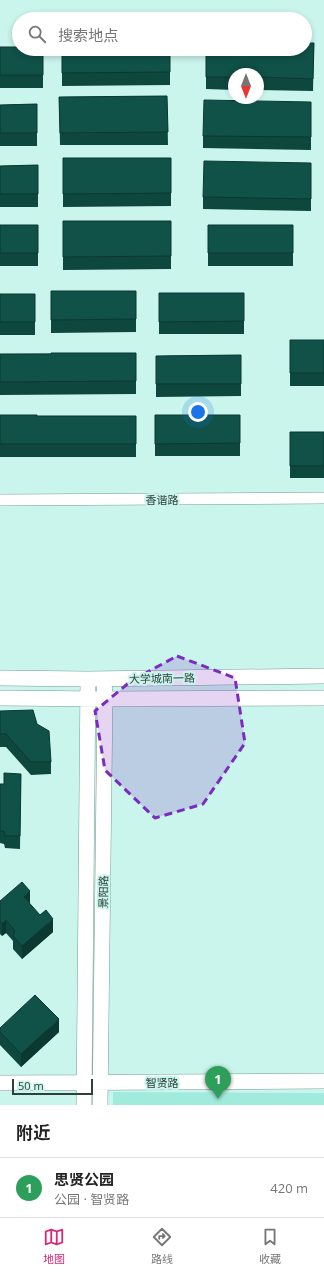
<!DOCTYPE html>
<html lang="zh">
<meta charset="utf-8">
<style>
body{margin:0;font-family:"Open Sans","Noto Sans SC",sans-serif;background:#f2f2f2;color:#222}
.compass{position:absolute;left:228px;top:68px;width:36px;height:36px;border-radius:50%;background:#fff;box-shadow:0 2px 6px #0003;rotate:180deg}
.scale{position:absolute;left:12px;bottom:10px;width:81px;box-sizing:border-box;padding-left:4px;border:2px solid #2e3f3c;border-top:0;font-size:11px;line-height:14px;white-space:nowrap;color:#2e3f3c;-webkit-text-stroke:3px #caf5ec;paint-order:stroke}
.you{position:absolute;left:198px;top:412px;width:14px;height:14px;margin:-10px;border:3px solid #fff;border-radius:50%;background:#1a73e8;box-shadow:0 0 0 6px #1a73e833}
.badge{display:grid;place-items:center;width:26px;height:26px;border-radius:50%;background:#db2777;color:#fff;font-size:13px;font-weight:700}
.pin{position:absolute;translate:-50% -33px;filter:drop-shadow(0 1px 2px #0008)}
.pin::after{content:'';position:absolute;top:21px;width:14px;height:12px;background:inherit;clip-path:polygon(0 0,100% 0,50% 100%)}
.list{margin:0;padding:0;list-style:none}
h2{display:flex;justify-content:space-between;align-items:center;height:52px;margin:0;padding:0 16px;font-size:17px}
h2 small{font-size:13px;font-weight:400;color:#767676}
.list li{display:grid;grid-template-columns:26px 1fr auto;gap:12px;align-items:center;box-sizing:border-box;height:60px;padding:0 16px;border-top:1px solid #e0e0e0}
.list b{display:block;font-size:15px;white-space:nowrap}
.list p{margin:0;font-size:13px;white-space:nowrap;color:#767676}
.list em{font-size:13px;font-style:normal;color:#767676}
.icon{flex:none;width:22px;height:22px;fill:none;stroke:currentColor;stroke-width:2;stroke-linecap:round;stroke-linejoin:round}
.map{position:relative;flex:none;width:324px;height:1105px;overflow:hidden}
.search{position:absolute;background:#fff;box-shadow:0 2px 6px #0003;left:12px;right:12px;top:12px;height:44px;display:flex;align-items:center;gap:10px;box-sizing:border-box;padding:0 14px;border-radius:22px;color:#767676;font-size:15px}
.sheet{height:112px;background:#fff}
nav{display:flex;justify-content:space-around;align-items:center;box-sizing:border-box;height:56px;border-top:1px solid #e0e0e0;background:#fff;font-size:11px;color:#767676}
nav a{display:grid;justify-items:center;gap:2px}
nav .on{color:#db2777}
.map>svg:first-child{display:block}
.green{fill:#a1ebdd}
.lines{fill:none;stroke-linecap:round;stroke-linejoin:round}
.street-casing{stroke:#759e96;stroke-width:12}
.secondary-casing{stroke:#759e96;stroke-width:16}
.street{stroke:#fff;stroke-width:11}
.secondary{stroke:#fff;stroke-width:15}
.wall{fill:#0e473e}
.shaded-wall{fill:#0b3932}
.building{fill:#105248;stroke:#0b3932}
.marked{fill:#7b2cbf;fill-opacity:0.2;stroke:#7b2cbf;stroke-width:3;stroke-dasharray:8 5;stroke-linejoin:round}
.labels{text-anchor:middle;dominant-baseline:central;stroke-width:4;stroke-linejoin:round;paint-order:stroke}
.street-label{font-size:11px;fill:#2e3f3c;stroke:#caf5ec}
</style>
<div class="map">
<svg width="324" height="1105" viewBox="0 0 324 1105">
<rect width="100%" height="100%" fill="#caf5ec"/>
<path class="green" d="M 113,1092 L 324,1093 L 324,1105 L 113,1105 Z"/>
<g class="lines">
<defs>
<path id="street" d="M 0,500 L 324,498"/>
<path id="secondary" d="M 0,678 L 88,679 L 324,676
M 0,698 L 105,699 L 324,698
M 0,1083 L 324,1081
M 84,1105 L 88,679
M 100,1105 L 105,699 L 104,679"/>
</defs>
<use href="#street" class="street-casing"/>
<use href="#secondary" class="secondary-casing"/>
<use href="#street" class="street"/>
<use href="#secondary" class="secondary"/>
</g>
<path class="wall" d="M 314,43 L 313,91 L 258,90 L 258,74 L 234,74 L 234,90 L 206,89 L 206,49 Z
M 0,47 L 43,49 L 43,88 L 0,88 Z
M 62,49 L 170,49 L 170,85 L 62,86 Z
M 167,96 L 168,145 L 60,145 L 59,97 Z
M 311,102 L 311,150 L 203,148 L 203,136 Z
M 37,104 L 37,146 L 0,146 L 0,105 Z
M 63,158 L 171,158 L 171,206 L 63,207 Z
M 311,163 L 311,211 L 203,209 L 203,197 Z
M 38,165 L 38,207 L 0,207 L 0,166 Z
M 63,221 L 171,221 L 171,269 L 63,270 Z
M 0,225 L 38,225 L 38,266 L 0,266 Z
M 208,225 L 293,225 L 293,266 L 208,266 Z
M 51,291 L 136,291 L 136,332 L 51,333 Z
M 159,293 L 244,293 L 244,334 L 159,334 Z
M 0,294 L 35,294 L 35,335 L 0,335 Z
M 290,340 L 324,340 L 324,386 L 290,386 Z
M 136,353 L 136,394 L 0,395 L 0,354 Z
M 241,355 L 241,396 L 156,397 L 156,356 Z
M 0,415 L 37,416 L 136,416 L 136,457 L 0,457 Z
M 155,415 L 240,415 L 240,456 L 155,456 Z
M 290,432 L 324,432 L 324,478 L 290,478 Z
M 0,711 L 37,724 L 51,762 L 51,774 L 31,775 L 6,747 L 0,747 Z
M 21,774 L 20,849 L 5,848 L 4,844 L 0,843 L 0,784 L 4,784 Z
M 0,901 L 30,904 L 53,932 L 22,959 L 13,949 L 13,941 L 6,933 L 2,936 L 0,934 Z
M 0,1028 L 59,1032 L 21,1067 L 0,1045 Z"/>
<path class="shaded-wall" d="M 30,891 L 30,904 L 24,897 Z
M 53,919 L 53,932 L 22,959 L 22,946 Z
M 6,920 L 6,933 L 2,936 L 2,924 Z
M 59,1019 L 59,1032 L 21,1067 L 21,1054 Z"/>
<path class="building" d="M 305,43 L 314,43 L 313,79 L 258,77 L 258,74 L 234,74 L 234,77 L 206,77 L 206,49 L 305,49 Z
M 0,47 L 19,47 L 19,49 L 43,49 L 43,75 L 0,75 Z
M 62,49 L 170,49 L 170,72 L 62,73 Z
M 167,96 L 168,132 L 60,133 L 59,97 Z
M 204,100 L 311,102 L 311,137 L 203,136 Z
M 37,104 L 37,133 L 0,133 L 0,105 Z
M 63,158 L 171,158 L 171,193 L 63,194 Z
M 204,161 L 311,163 L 311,199 L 203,197 Z
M 38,165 L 38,194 L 0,194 L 0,166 Z
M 63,221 L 171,221 L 171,256 L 63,257 Z
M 0,225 L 38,225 L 38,253 L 0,253 Z
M 208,225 L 293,225 L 293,253 L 208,253 Z
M 51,291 L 136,291 L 136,319 L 51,320 Z
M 159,293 L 244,293 L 244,321 L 159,322 Z
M 0,294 L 35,294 L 35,322 L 0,322 Z
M 290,340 L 324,340 L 324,373 L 290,373 Z
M 51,353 L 136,353 L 136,381 L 0,382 L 0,354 L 51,354 Z
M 241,355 L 241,384 L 156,384 L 156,356 Z
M 0,415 L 37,415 L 37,416 L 136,416 L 136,444 L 0,444 Z
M 155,415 L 240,415 L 240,443 L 155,444 Z
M 290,432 L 324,432 L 324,466 L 290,466 Z
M 33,710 L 37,724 L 49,731 L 51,762 L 31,762 L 6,734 L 0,734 L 0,711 Z
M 4,773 L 21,774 L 20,836 L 5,836 L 4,831 L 0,831 L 0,784 L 4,784 Z
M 22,882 L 30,891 L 24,897 L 40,915 L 46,910 L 53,919 L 22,946 L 13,936 L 15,931 L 6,920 L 2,924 L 0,921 L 0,901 Z
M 35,995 L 59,1019 L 21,1054 L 0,1032 L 0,1028 Z"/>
<path class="marked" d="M 177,656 L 235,678 L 245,743 L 203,804 L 155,818 L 105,770 L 95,711 L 131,681 Z"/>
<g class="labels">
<g class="street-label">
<text x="162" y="499">香谐路</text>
<text transform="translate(162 678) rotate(-1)">大学城南一路</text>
<text transform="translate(103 892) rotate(-89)">景阳路</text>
<text x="162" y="1082">智贤路</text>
</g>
</g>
</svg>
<svg class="compass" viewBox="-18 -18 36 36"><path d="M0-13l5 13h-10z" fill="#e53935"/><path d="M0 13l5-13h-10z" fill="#767676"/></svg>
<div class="scale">50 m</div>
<div class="you"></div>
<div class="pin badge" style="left:218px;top:1099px;background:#2e9e5b">1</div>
<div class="search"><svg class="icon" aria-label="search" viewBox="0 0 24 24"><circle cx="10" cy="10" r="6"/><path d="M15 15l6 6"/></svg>搜索地点</div>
</div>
<section class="sheet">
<h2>附近<small></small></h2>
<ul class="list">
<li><span class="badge" style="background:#2e9e5b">1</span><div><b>思贤公园</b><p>公园 · 智贤路</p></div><em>420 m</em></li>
</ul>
</section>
<nav>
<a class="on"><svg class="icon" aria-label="map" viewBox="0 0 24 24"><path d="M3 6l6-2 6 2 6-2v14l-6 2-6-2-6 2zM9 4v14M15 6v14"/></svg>地图</a>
<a><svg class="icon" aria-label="directions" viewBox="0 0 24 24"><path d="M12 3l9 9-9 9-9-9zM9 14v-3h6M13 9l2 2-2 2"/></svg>路线</a>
<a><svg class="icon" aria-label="saved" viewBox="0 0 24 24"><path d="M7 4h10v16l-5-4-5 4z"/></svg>收藏</a>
</nav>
